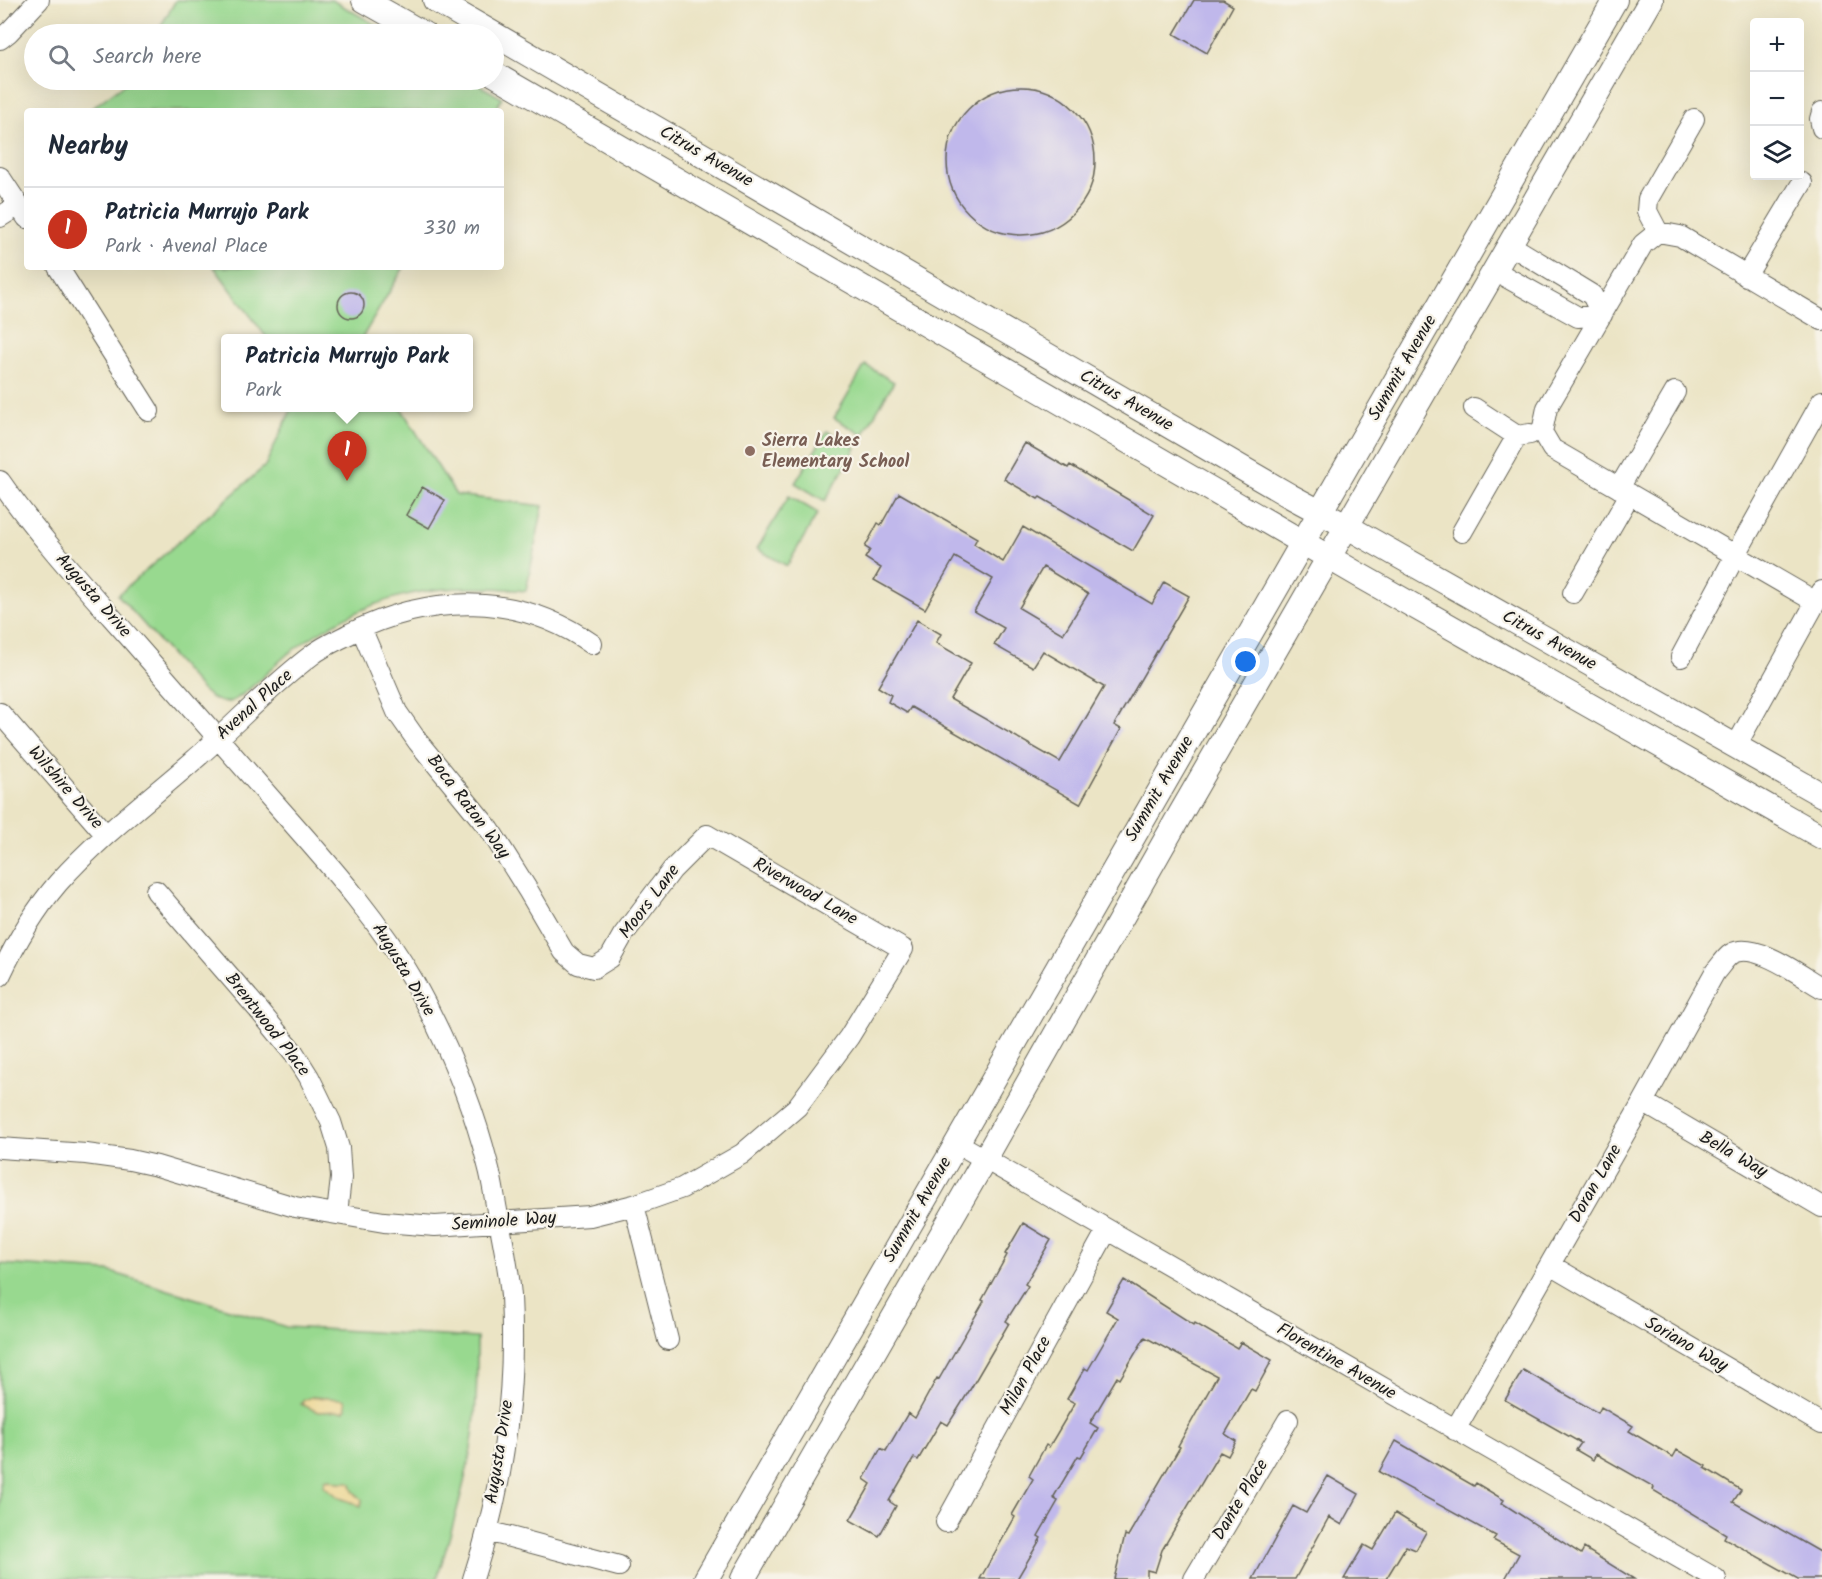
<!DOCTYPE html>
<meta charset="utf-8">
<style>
body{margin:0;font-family:Kalam,sans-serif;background:#f2f2f3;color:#1f2937}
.controls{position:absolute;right:18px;top:18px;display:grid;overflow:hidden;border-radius:6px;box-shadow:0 6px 24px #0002}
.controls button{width:54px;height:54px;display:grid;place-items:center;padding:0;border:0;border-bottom:2px solid #e0e1e3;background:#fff;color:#1f2937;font:30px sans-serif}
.you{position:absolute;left:1246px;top:662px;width:21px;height:21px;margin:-15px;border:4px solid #fff;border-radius:50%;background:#1a73e8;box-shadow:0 0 0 9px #1a73e833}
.badge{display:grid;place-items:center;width:39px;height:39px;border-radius:50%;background:#c8321e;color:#fff;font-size:20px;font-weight:700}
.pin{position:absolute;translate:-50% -50px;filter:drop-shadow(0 2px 3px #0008)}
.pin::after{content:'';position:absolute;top:32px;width:21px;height:18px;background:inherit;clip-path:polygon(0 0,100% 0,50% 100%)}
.popup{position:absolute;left:221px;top:334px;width:252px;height:78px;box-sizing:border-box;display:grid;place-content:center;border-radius:6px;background:#fff;filter:drop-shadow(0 2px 4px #0005);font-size:20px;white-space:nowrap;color:#747a83}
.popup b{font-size:22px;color:#1f2937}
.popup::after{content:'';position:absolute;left:50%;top:100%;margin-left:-12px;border:12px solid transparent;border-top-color:#fff}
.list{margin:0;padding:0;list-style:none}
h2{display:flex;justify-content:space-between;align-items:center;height:78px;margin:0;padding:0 24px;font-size:26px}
h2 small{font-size:20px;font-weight:400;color:#747a83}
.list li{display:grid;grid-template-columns:39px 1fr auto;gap:18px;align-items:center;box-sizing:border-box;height:84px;padding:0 24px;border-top:2px solid #e0e1e3}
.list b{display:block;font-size:22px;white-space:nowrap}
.list p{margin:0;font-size:20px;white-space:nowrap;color:#747a83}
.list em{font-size:20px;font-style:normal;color:#747a83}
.icon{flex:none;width:33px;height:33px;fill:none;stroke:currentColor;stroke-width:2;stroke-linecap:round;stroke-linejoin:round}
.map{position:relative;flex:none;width:1822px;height:1579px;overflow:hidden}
.search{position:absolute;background:#fff;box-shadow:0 6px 24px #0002;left:24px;top:24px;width:480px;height:66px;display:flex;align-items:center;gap:15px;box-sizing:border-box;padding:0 21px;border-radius:33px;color:#747a83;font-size:22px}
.panel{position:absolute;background:#fff;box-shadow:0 6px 24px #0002;left:24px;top:108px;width:480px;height:162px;border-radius:6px}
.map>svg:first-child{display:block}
.green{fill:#98d98f;stroke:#5a7a56;stroke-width:1.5}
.sand{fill:#eeda9e;stroke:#857b5d;stroke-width:1.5}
.building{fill:#c0b8eb;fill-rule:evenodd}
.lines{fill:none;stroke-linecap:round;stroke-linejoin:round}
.minor-casing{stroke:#646257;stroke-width:22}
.major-casing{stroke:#646257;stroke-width:26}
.minor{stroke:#fff;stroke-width:20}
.major{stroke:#fff;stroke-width:24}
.education-dot{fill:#8d6e63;stroke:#f7f3e8;stroke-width:2}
.labels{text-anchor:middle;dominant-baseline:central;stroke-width:4.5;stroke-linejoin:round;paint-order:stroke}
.street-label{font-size:18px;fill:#1c1c1c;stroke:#f7f3e8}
.education-label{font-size:18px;font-weight:bold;fill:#785e54;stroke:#f7f3e8;text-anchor:start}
</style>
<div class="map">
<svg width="1822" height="1579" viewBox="0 0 1822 1579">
<rect width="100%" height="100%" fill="#f7f3e8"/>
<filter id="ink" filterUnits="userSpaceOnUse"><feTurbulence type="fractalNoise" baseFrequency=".0167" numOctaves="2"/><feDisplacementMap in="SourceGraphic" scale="12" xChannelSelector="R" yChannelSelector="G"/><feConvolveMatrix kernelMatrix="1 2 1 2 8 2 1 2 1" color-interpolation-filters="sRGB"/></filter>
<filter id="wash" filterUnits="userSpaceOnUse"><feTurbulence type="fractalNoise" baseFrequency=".008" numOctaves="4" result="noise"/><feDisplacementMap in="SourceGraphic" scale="24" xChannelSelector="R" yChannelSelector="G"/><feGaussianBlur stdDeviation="1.35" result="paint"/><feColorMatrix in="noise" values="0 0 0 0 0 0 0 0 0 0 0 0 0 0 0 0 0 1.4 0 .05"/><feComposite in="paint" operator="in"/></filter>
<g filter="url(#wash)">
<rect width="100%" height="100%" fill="#ebe4c5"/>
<path class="green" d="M 176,0 L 332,0 L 392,34 L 156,34 Z
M 130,80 L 470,80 L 502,98 L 494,111 L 88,111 Z
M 214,267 L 404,267 L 362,338 L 267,338 Z
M 865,365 L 894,382 L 863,435 L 834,418 Z
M 292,408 L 401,408 L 456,495 L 543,506 L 526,591 C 431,580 367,595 289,653 C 275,664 244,698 229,702 C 217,704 209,696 201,689 L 118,595 L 265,466 Z
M 827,431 L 856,448 L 825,501 L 795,483 Z
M 789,496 L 818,513 L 787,566 L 757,549 Z
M 0,1264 L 108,1271 L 286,1327 L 477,1338 C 477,1375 477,1413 471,1449 C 463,1493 450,1536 437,1579 L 0,1579 Z"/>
<path class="sand" d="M 312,1397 L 341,1399 L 345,1400 L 346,1408 L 344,1411 L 318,1412 L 301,1404 L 304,1400 Z
M 330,1479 L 338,1482 L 349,1482 L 351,1484 L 353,1491 L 362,1500 L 361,1506 L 340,1498 L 324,1486 L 325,1480 Z"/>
<g id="blocks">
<path class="building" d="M 1194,0 L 1223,0 L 1233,6 L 1207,53 L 1174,34 Z
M947 161a74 74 0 1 1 148 0a74 74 0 1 1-148 0Z
M338 305a13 13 0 1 1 26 0a13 13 0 1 1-26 0Z
M 1025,443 L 1068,468 L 1070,465 L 1154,515 L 1133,551 L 1040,497 L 1038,499 L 1004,479 Z
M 422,487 L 445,500 L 429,528 L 406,515 Z
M 899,493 L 977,538 L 974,544 L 1003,562 L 1023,527 L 1152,604 L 1164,582 L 1189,596 L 1114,725 L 1121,729 L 1080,804 L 911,707 L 907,713 L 888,702 L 891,695 L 878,687 L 917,620 L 941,634 L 936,643 L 971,663 L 950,699 L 1060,762 L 1104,687 L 1043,651 L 1033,667 L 994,645 L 1004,628 L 974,611 L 993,579 L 955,557 L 925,609 L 874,580 L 881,568 L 865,558 L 870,550 L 865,547 L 878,523 L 881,525 ZM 1043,567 L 1088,594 L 1063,634 L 1019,608 Z
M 1023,1223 L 1051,1240 L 1025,1284 L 1028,1286 L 1006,1321 L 1009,1323 L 971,1388 L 948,1425 L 941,1421 L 918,1460 L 914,1458 L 889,1501 L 896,1506 L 879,1536 L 850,1520 L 871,1484 L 864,1479 L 881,1448 L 886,1451 L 908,1413 L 915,1418 L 937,1378 L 939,1379 L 984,1301 L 982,1300 L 1007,1255 L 1005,1254 Z
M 1124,1280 L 1194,1325 L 1195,1323 L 1237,1348 L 1241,1342 L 1272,1360 L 1255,1391 L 1251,1389 L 1225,1434 L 1236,1441 L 1228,1456 L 1220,1452 L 1162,1550 L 1155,1572 L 1147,1570 L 1147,1579 L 1114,1579 L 1125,1535 L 1128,1536 L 1180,1447 L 1178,1446 L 1217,1376 L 1145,1337 L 1120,1379 L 1117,1377 L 1090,1423 L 1098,1428 L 1081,1457 L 1078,1456 L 1053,1498 L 1058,1501 L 1038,1536 L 1041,1538 L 1017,1579 L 980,1579 L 1015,1517 L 1012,1515 L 1033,1479 L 1029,1476 L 1046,1445 L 1049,1447 L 1075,1403 L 1067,1399 L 1085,1368 L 1088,1370 L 1118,1318 L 1106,1311 Z
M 1523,1370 L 1598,1413 L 1601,1407 L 1633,1426 L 1629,1431 L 1673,1457 L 1677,1450 L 1706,1466 L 1705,1468 L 1741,1490 L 1733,1502 L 1822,1553 L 1822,1579 L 1798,1579 L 1724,1538 L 1726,1534 L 1653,1490 L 1654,1487 L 1596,1454 L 1593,1460 L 1576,1450 L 1581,1443 L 1505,1400 Z
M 1396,1441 L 1474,1486 L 1476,1483 L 1504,1500 L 1502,1503 L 1581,1554 L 1584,1548 L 1634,1579 L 1505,1579 L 1519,1554 L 1493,1540 L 1496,1536 L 1379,1472 Z
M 1328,1476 L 1359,1494 L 1342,1525 L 1329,1517 L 1295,1579 L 1253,1579 L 1293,1506 L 1306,1513 Z
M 1395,1513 L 1426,1532 L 1416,1550 L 1406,1546 L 1386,1579 L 1344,1579 L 1364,1545 L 1373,1550 Z"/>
</g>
</g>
<g filter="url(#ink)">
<use href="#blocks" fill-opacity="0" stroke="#646257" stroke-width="1.5"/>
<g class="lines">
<defs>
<path id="minor" d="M 0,39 L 9,32 L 39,0
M 1822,112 L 1820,119 L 1822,128
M 0,177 L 27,218
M 0,217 L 19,205
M 1658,232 L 1647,211 L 1648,199 L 1694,119
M 58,267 L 149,411
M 1495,271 L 1578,317 L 1602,315 L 1592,295 L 1510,245
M 1746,276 L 1802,183
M 1474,408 L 1517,436 L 1530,434
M 0,481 C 39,537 85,587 130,638 C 178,692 225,747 273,801 C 323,858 376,915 414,982 C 446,1040 472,1101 488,1165 C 493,1183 495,1202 499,1221 C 504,1246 509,1271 511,1296 C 516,1392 503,1488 473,1579
M 1619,488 L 1675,392
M 1462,532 L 1517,436
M 1573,593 L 1630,494
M 1816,602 L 1552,449 L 1542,432 L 1547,408 L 1643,244 L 1658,232 L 1680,236 L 1822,320
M 1681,657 L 1735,556 L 1822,401
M 0,713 L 106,835
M 1736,746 L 1822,591
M 156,891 L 257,1008 L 294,1053 L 309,1077 L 331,1122 L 339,1148 L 341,1178 L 337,1214
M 0,976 C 15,944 35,910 58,883 C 98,838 147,801 193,761 C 233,727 269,687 312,655 C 323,646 338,640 351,633 C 430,594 519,592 592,644
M 1643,1102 L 1822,1207
M 957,1143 L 1716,1579
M 0,1148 L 86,1154 L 130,1160 L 157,1166 L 295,1207 L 384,1222 L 435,1226 L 590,1216 L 634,1205 L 682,1188 L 742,1154 L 797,1107 L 849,1037 L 903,949 L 707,835 L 672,870 L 623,935 L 610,958 L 594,968 L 578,964 L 564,952 L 529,892 L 490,830 L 418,742 L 397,712 L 361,628
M 634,1205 L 668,1340
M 1550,1265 L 1822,1424
M 1455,1430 L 1643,1102 L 1715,972 C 1720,967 1725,958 1731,954 C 1754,940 1801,976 1822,988
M 946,1522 L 1107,1230
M 487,1531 L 619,1566
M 1194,1579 L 1288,1420"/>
<path id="major" d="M 364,0 L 424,34
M 435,0 L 1290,496 L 1346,526 L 1822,795
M 494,74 L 1359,575 L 1822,837
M 706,1579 L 1615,0
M 743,1579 L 985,1159 L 1181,813 L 1651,0"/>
</defs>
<use href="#minor" class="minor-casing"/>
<use href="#major" class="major-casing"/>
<use href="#minor" class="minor"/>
<use href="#major" class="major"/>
</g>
</g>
<circle class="education-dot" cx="750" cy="451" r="6"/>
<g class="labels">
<g class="street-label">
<text transform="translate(706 157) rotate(30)">Citrus Avenue</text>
<text transform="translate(1403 368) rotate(-60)">Summit Avenue</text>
<text transform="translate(1126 401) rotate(30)">Citrus Avenue</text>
<text transform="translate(93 596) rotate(49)">Augusta Drive</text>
<text transform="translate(1549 641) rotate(29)">Citrus Avenue</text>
<text transform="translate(255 705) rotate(-42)">Avenal Place</text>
<text transform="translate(65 788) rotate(49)">Wilshire Drive</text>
<text transform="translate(1160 789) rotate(-60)">Summit Avenue</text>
<text transform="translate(468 807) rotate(53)">Boca Raton Way</text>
<text transform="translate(805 892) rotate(30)">Riverwood Lane</text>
<text transform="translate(650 902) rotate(-53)">Moors Lane</text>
<text transform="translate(403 970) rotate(59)">Augusta Drive</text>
<text transform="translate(267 1025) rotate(52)">Brentwood Place</text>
<text transform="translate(1733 1155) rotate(30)">Bella Way</text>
<text transform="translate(1596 1184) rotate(-60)">Doran Lane</text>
<text transform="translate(918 1210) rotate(-60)">Summit Avenue</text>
<text transform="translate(504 1222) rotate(-4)">Seminole Way</text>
<text transform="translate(1686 1345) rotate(30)">Soriano Way</text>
<text transform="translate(1336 1362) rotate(30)">Florentine Avenue</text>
<text transform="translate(1026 1376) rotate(-61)">Milan Place</text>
<text transform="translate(500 1452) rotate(-81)">Augusta Drive</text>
<text transform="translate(1241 1500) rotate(-59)">Dante Place</text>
</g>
<g class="education-label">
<text x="762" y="441">Sierra Lakes<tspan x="762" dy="21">Elementary School</tspan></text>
</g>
</g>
</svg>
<div class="controls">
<button>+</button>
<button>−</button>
<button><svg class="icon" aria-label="layers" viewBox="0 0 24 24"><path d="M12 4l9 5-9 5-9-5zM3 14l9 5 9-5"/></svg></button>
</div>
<div class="you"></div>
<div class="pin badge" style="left:347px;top:481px">1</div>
<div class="popup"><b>Patricia Murrujo Park</b>Park</div>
<div class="search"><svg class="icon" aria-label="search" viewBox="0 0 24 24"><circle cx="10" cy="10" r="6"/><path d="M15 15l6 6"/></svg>Search here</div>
<section class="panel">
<h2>Nearby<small></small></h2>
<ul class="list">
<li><span class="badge">1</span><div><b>Patricia Murrujo Park</b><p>Park · Avenal Place</p></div><em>330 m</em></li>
</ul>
</section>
</div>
